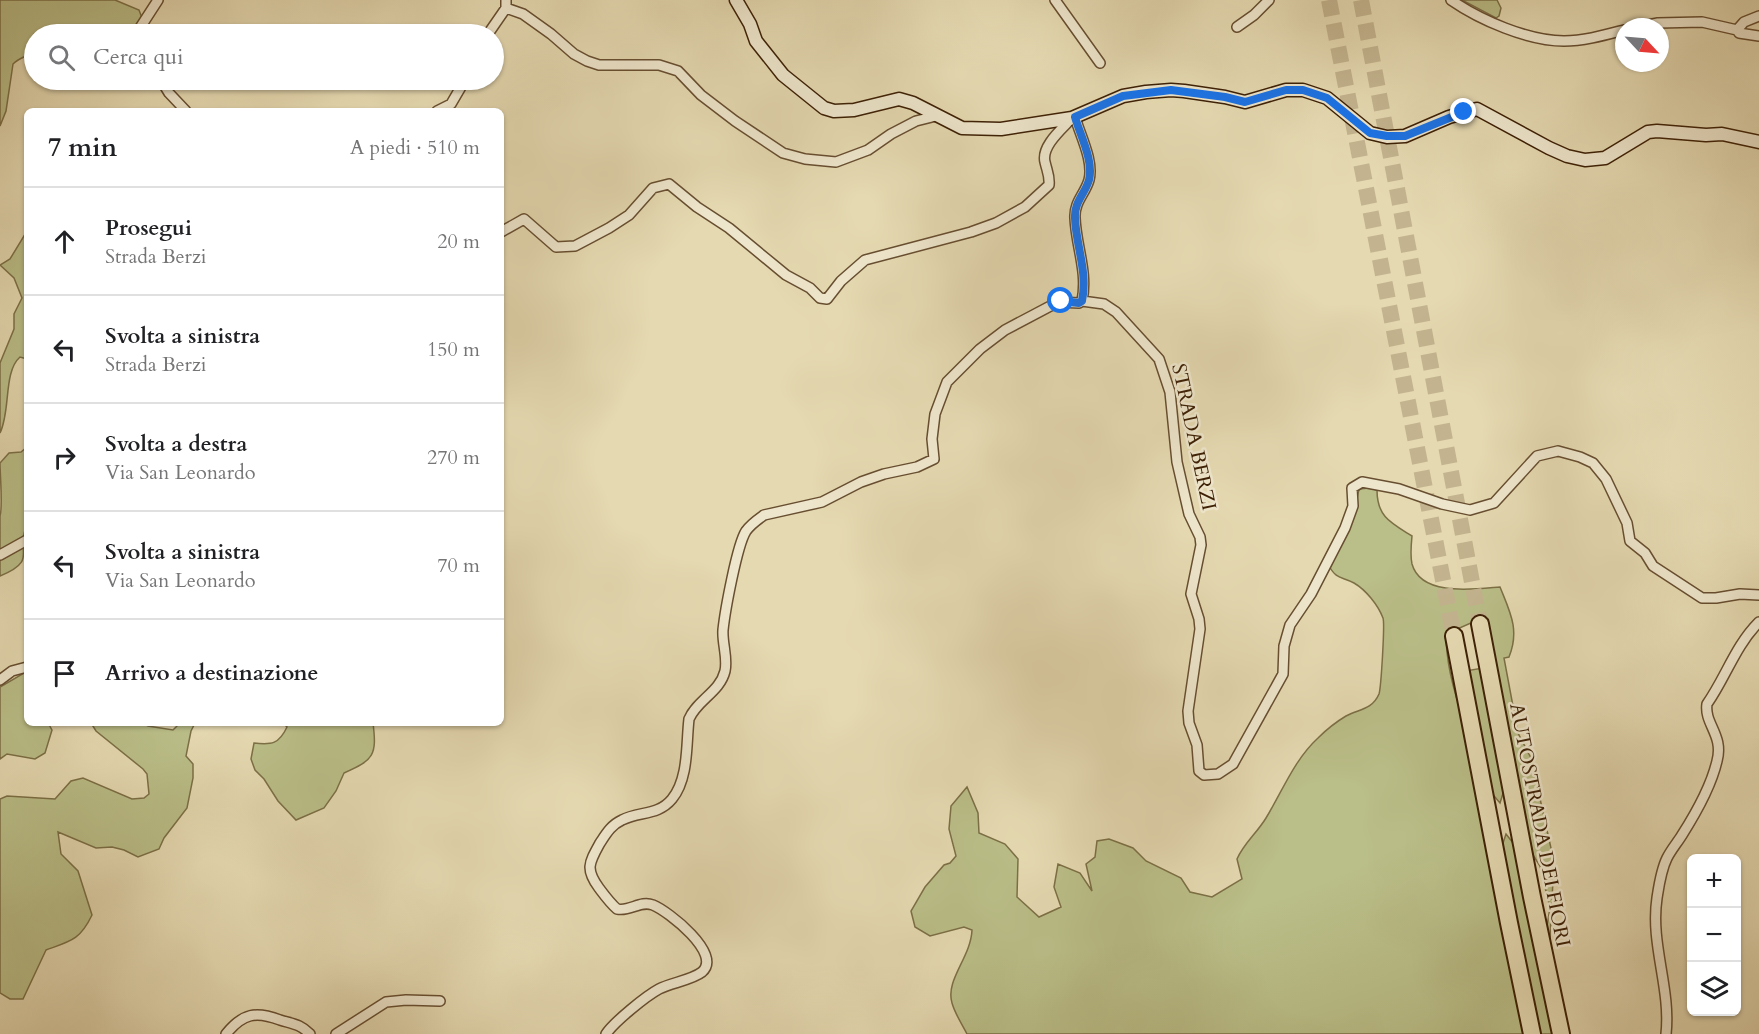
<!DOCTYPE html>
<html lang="it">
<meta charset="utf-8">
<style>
body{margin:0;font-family:Cardo,serif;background:#f2f2f2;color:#202124}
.controls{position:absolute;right:18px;bottom:18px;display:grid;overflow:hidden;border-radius:9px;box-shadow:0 2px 4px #0004}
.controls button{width:54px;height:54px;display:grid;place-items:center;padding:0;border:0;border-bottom:2px solid #e0e0e0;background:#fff;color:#202124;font:30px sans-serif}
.compass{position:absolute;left:1615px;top:18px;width:54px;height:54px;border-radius:50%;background:#fff;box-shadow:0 2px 4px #0004;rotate:116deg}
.stop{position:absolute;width:18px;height:18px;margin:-14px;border:4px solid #1a73e8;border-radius:50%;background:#fff}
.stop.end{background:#1a73e8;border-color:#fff;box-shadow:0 2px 6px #0008}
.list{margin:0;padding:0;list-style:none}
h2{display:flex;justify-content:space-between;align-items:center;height:78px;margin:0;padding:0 24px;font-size:26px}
h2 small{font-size:20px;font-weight:400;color:#757577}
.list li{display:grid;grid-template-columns:39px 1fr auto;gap:18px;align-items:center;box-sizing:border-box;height:108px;padding:0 24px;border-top:2px solid #e0e0e0}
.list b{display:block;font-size:22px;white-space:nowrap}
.list p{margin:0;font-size:20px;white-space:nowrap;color:#757577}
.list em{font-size:20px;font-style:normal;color:#757577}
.icon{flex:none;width:33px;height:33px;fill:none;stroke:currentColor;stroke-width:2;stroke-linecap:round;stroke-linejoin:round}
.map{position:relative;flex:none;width:1759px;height:1034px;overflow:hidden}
.search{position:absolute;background:#fff;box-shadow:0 2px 4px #0004;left:24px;top:24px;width:480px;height:66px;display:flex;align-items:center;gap:15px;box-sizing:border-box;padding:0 21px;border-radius:33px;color:#757577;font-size:22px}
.panel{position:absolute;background:#fff;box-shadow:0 2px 4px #0004;left:24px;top:108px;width:480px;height:618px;border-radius:9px}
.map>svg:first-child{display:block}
.green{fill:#babe88;stroke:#7c6f46;stroke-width:1.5}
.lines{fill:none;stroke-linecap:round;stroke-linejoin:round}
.highway-tunnel{stroke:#c3b48f;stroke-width:16;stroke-dasharray:16 8;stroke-linecap:butt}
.street-casing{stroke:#674e30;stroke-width:12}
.secondary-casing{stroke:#3d2005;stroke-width:15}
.highway-casing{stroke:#3d2005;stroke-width:20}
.street{stroke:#eee6cc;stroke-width:9}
.secondary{stroke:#eee6cc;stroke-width:12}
.highway{stroke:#e5d9b1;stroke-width:16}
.route{stroke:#1a73e8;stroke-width:8}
.labels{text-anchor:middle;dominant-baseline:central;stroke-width:5;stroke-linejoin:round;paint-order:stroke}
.street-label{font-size:20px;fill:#3d2005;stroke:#eee6cc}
</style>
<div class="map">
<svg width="1759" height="1034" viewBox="0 0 1759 1034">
<rect width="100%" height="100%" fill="#e5d9b1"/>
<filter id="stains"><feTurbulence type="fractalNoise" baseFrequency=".00333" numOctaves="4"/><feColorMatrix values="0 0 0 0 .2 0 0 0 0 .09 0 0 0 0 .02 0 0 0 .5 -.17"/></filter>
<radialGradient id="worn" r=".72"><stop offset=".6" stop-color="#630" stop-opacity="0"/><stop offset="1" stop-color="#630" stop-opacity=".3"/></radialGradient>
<path class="green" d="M 0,0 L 115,0 L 139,10 L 142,18 C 138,25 133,33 125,34 C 106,39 67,32 47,30 L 45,34 L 34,34 L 34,51 C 27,57 20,57 13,64 L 6,111 L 0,126 Z
M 1462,0 L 1497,0 L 1501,8 L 1499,16 L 1496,18 Z
M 27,231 L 27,359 L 20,357 C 3,372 11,411 0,433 L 0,363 L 14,329 L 14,314 L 22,298 L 14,278 L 0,265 L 10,259 Z
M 27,447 L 27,526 C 14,550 40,560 0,576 L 0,516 C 3,507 0,475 0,463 L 9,453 L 21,452 Z
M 1369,488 L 1377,490 C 1377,517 1391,523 1412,536 C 1411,546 1410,555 1412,564 C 1421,597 1475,589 1500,587 C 1510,612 1520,630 1509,657 L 1504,658 L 1518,733 L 1531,758 L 1551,848 L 1553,880 L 1550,939 L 1547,926 L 1550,908 L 1540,866 L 1533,855 L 1519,786 L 1514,775 L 1473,622 L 1446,634 C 1446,664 1454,693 1464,720 L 1524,1034 L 967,1034 C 962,1024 955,1014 952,1003 C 945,980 971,957 972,930 L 964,927 L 930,936 L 915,927 L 911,911 L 925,887 L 944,865 L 950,863 L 956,856 L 949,829 L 951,806 L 967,787 L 978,813 L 979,833 L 1005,844 L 1018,859 L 1017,897 L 1039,917 L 1061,907 L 1054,887 L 1058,864 L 1080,873 L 1092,891 L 1086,864 L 1095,857 L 1097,841 L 1109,839 L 1133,848 L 1146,861 L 1181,878 L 1190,892 L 1212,897 L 1242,879 L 1237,859 C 1244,843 1257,833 1266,818 C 1282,792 1294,760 1318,738 C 1326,730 1336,722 1346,716 C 1359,709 1372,710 1379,694 C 1381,688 1385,624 1383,618 C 1378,605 1366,590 1354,583 C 1341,576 1337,580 1329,566 L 1355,508 L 1359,489 Z
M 1483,668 L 1505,787 L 1500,803 L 1489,790 L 1465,671 Z
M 24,673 L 27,673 L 27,723 L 48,723 L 52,730 L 45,753 L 35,759 L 7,754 L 0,759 L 0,687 Z
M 91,723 L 143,723 L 148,726 L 173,730 L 180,723 L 195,723 L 191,731 L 186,756 L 193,764 L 193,778 L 187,808 L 164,838 L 159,849 L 138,857 L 124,850 L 112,847 L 96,848 L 58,832 L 61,854 L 78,871 L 92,915 C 80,940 71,941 46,950 L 23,999 L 10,999 L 0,993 L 0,799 L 7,796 L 55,799 L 71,781 L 83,778 L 132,799 L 144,798 L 149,794 L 147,774 L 143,769 L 96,731 Z
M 283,723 L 373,723 C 377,755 374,760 344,773 L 336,791 L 324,808 L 296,820 L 278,801 L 264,779 L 255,770 L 251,759 L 254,743 C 272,745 279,744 287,727 Z
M 1506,834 L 1517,848 L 1555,1034 L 1538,1034 L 1501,849 Z"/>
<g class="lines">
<path class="highway-tunnel" d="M 1329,0 L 1454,636
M 1361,0 L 1480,624"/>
<defs>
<path id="street" d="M 506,0 L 506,8 L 523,14 L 551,34 L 574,54 L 587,61 L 599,65 L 659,65 L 678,71 L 701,95 L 735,121 L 783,153 L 805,159 L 836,162 L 868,150 L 891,134 L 916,121 L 936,116
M 1055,0 L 1100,63
M 1451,0 C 1480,20 1528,41 1564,41 C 1584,41 1605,35 1624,30
M 1237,27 L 1254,15 L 1269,0
M 1638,27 L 1658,23 L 1702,22 L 1737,30 L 1739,33 L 1759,36
M 1737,30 L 1744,22 L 1759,16
M 136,34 L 158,0
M 488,34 L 506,8
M 161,80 L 169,93 L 186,111
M 437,111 L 451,104 L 465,80
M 501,232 L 524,219 L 556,247 L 575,246 L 609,228 L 629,215 L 653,188 L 669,184 L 697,207 L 729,228 L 786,275 L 810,288 L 820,298 L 827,299 L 841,281 L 865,260 L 971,232 L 996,223 L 1025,207 L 1049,185 C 1050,176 1047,171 1045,162 C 1041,146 1062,129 1072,118
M 1082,301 L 1104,304 L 1116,312 L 1159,359 L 1170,392 L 1177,462 L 1189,514 L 1200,537 L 1201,545 L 1191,594 L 1199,619 L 1200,629 L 1188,711 L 1189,723 L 1197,745 L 1199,771 L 1204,775 L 1218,774 L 1233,764 L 1283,674 L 1284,646 L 1290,625 L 1311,594 L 1345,528 L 1353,506 L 1352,488 L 1362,482 L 1399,489 L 1442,504 L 1470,510 L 1494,503 L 1537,456 L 1558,451 L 1580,457 L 1593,463 L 1606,479 L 1627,523 L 1630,541 L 1645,553 L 1653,566 L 1702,598 L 1716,598 L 1740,594 L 1759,595
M 0,555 L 27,540
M 0,680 L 12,671 L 27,667
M 226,1034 C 243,1013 256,1011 280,1020 C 293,1024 300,1024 310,1034
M 336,1034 L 386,1002 L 406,1000 L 440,1001
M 606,1034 C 614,1022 646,996 659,989 C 670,983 692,980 702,972 C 723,954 668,911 653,905 C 640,900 630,912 617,909 C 610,903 605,896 599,888 C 585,869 589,863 600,843 C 606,834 611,825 622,820 C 639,811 658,816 672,799 C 689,778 686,744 689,719 C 697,700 720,692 725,671 C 728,658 722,643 723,630 C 725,611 737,545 746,531 C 751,524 757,520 764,515 L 822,502 L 861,482 L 884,474 L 917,467 L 934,459 L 932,439 L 935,414 L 947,382 L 980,349 L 1005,330 L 1058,302 L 1079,303 L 1082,301 C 1088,272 1076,246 1075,218 C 1074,202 1085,194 1089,180 C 1094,161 1080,135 1075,117
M 1666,1034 C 1671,988 1650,944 1657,898 C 1659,885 1661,870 1667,858 C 1671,850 1677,843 1682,835 C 1696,813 1711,787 1717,761 C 1724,735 1704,724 1707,704 C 1726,677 1735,646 1759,622"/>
<path id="secondary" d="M 736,0 L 750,24 L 756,41 L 783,75 L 824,108 L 834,111 L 854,110 L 899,99 L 913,103 L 962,128 L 1001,129 L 1072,118 L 1123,96 L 1146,92 L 1171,90 L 1184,91 L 1225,97 L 1245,102 L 1286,90 L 1303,90 L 1327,98 L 1370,133 L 1387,137 L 1405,136 L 1449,117 L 1477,109 L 1549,148 L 1567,156 L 1585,160 L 1605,158 L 1648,132 L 1657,131 L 1706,135 L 1722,134 L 1759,142"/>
<path id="highway" d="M 1480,624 L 1532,897 L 1561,1034
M 1454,636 L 1509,923 L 1532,1034"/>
</defs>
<use href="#street" class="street-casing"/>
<use href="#secondary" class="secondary-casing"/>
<use href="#highway" class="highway-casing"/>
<use href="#street" class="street"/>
<use href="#secondary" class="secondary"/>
<use href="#highway" class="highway"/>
</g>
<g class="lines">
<path class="route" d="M 1061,301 L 1079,303 L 1082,301 C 1088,272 1076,246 1075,218 C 1074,202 1085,194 1089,180 C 1094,161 1080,135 1075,117 L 1123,96 L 1171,90 L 1225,97 L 1245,102 L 1286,90 L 1303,90 L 1327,98 L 1370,133 L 1387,136 L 1405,136 L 1464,112"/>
</g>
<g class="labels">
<g class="street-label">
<text transform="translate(1194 437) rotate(78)">STRADA BERZI</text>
<text transform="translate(1540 825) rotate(79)">AUTOSTRADA DEI FIORI</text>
</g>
</g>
<rect width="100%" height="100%" filter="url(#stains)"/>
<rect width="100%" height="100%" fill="url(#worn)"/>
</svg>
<div class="controls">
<button>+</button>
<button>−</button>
<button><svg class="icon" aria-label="layers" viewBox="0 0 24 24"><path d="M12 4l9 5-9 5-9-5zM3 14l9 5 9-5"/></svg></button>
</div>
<svg class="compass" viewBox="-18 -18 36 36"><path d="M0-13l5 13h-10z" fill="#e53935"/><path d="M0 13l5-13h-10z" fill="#757577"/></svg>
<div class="stop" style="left:1061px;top:301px"></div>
<div class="stop end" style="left:1464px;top:112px"></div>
<div class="search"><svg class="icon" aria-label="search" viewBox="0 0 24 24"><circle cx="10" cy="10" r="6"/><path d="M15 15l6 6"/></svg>Cerca qui</div>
<section class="panel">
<h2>7 min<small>A piedi · 510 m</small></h2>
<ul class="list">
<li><svg class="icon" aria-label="ahead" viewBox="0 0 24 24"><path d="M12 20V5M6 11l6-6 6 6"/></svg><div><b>Prosegui</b><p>Strada Berzi</p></div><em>20 m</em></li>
<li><svg class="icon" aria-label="left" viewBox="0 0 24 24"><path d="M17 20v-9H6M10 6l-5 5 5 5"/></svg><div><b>Svolta a sinistra</b><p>Strada Berzi</p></div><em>150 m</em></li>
<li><svg class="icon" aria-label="right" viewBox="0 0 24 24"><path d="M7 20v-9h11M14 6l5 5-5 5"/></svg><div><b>Svolta a destra</b><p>Via San Leonardo</p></div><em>270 m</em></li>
<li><svg class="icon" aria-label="left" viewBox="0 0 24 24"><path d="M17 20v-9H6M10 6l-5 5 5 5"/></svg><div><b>Svolta a sinistra</b><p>Via San Leonardo</p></div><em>70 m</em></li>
<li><svg class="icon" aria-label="arrive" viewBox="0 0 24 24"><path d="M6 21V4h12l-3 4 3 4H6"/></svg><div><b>Arrivo a destinazione</b></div></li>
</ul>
</section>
</div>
